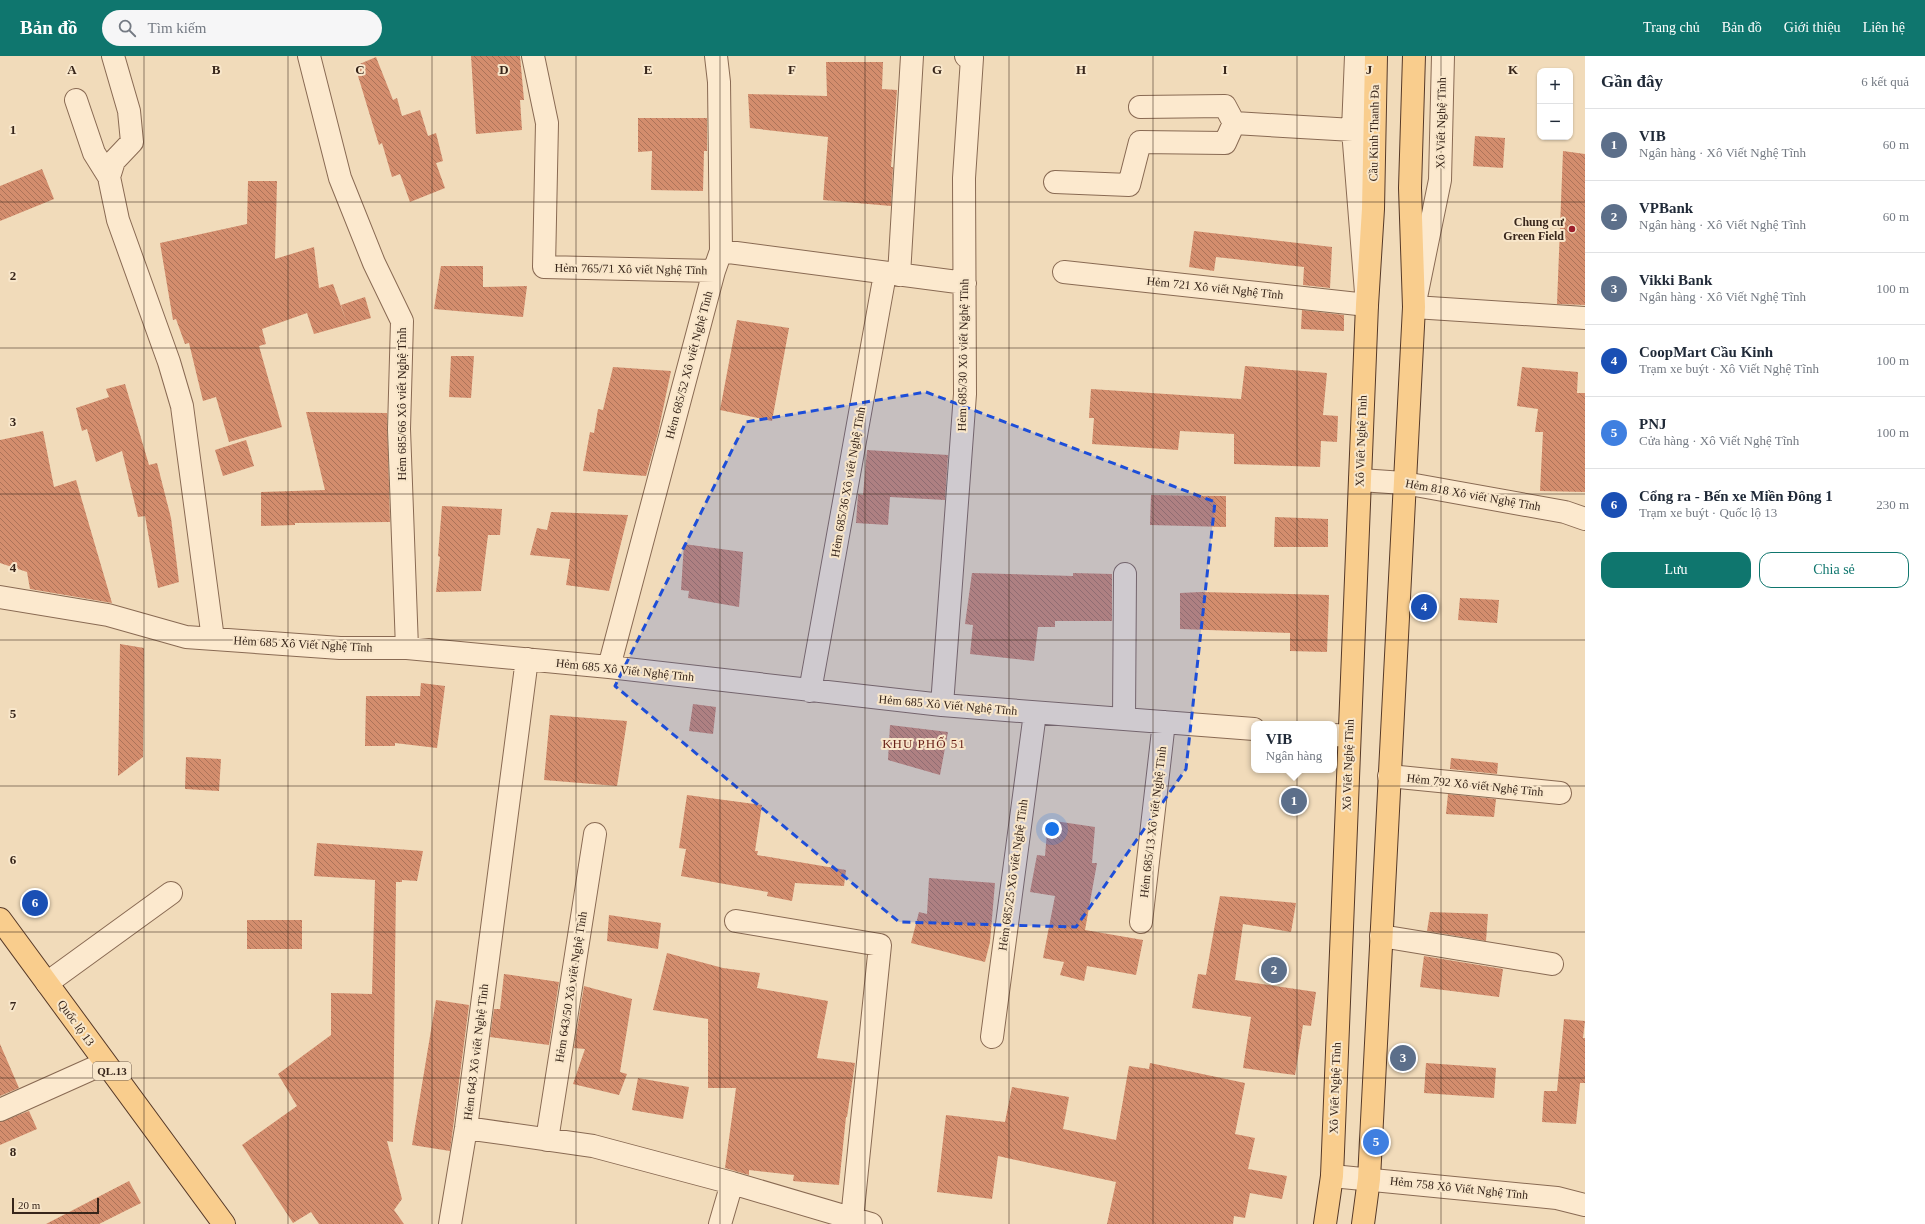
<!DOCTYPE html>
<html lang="vi">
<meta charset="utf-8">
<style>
body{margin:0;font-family:"Times New Roman",serif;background:#f6f6f7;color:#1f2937}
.controls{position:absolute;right:12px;top:12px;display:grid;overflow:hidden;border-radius:8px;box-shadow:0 1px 3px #0004}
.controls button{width:36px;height:36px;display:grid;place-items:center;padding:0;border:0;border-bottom:1px solid #e0e1e3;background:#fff;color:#1f2937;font:20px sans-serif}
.scale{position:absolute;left:12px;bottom:10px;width:87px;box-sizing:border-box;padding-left:4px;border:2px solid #37251a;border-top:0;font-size:11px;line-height:14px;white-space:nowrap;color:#37251a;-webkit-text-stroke:3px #f8e6ca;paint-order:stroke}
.you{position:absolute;left:1052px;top:773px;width:14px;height:14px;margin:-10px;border:3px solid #fff;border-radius:50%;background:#1a73e8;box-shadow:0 0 0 6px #1a73e833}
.badge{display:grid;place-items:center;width:26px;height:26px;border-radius:50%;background:#0f766e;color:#fff;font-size:13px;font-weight:700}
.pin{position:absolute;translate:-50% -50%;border:2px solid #fff;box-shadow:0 1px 4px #0006}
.popup{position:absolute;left:1251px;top:665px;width:86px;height:52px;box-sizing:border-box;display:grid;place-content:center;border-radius:8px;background:#fff;filter:drop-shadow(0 1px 3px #0005);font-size:13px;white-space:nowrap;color:#747a83}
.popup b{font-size:15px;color:#1f2937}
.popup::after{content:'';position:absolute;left:50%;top:100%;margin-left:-8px;border:8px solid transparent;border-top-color:#fff}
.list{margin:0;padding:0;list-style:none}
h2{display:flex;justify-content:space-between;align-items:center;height:52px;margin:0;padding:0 16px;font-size:17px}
h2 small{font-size:13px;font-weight:400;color:#747a83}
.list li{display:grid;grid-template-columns:26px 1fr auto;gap:12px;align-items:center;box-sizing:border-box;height:72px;padding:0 16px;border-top:1px solid #e0e1e3}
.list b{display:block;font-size:15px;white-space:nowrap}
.list p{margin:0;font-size:13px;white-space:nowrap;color:#747a83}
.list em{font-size:13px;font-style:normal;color:#747a83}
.actions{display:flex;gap:8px;padding:12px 16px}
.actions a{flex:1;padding:9px 0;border:1px solid #0f766e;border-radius:12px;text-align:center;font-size:14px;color:#0f766e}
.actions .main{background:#0f766e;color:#fff}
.icon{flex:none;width:22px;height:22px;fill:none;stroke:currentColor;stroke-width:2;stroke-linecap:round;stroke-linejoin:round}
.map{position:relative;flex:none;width:1585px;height:1168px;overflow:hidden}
header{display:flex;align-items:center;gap:24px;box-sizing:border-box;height:56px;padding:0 20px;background:#0f766e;color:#fff}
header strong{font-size:19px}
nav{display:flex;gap:22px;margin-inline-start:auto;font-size:14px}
.search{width:280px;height:36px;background:#f6f6f7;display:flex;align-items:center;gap:10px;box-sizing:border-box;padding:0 14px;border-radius:22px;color:#747a83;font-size:15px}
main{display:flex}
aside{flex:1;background:#fff}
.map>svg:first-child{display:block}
.building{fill:url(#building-back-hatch)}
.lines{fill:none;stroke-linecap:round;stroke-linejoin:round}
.minor-casing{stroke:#896a53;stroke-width:24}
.major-casing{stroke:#563928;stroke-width:24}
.minor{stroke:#fce9ce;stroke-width:22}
.major{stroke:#f9cd8d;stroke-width:22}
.marked{fill:#1d4ed8;fill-opacity:0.2;stroke:#1d4ed8;stroke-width:3;stroke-dasharray:8 5;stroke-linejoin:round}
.grid{fill:none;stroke:#37251a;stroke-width:1;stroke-opacity:0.55}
.poi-dot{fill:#9d1e2c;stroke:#f8e6ca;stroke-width:1.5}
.labels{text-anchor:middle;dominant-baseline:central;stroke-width:4;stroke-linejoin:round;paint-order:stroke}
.shield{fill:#f8e6ca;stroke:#715f4f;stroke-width:1}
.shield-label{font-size:11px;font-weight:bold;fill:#37251a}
.street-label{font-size:12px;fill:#37251a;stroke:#f8e6ca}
.poi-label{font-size:12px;font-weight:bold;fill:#37251a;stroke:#f8e6ca;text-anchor:end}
.neighbourhood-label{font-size:13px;letter-spacing:1px;fill:#671e16;stroke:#f8e6ca}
.grid-label{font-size:13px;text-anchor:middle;font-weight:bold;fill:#37251a;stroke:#f8e6ca;stroke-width:4;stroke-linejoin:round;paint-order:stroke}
</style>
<header>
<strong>Bản đồ</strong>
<div class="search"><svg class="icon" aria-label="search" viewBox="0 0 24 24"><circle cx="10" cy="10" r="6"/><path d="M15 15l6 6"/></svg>Tìm kiếm</div>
<nav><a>Trang chủ</a><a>Bản đồ</a><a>Giới thiệu</a><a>Liên hệ</a></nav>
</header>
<main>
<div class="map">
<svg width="1585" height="1168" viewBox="0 0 1585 1168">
<defs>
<pattern id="building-back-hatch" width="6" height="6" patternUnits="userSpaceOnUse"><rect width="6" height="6" fill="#d38d6d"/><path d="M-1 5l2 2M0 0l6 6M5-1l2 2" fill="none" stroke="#ac7359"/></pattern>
</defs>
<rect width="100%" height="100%" fill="#f1dbba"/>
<path class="building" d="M 471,0 L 520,0 L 524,44 L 520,44 L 522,74 L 476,78 Z
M 376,1 L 393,44 L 397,42 L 402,60 L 420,54 L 428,80 L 436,77 L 443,105 L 436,107 L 445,132 L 410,146 L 400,118 L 392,121 L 382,87 L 379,89 L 375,76 L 355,10 Z
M 826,6 L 883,6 L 882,33 L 897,34 L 891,111 L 893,111 L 891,150 L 823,144 L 828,81 L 750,72 L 748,38 L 827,40 Z
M 638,62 L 707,62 L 707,95 L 704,95 L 703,135 L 651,134 L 652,95 L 638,96 Z
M 1475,80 L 1505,82 L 1503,112 L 1473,110 Z
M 1563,95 L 1585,98 L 1585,249 L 1557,248 Z
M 42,113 L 54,143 L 0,165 L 0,130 Z
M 248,125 L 277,125 L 275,203 L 314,191 L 319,232 L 333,228 L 347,267 L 341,249 L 365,241 L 371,262 L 314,278 L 307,257 L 262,273 L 266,288 L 259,290 L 282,371 L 229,386 L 216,341 L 203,345 L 189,287 L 185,288 L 176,263 L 173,264 L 160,187 L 247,168 Z
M 1194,175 L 1332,191 L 1330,232 L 1303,229 L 1304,211 L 1216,201 L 1214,215 L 1189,211 Z
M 441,210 L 483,210 L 483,231 L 527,230 L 523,261 L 434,253 Z
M 1302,254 L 1344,259 L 1344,275 L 1301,273 Z
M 737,264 L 789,272 L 772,365 L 720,354 Z
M 451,300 L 474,300 L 471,342 L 449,341 Z
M 1245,310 L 1327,317 L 1323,359 L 1338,360 L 1337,386 L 1321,385 L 1320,411 L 1234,408 L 1234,378 L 1180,375 L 1178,394 L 1092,388 L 1094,362 L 1089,362 L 1091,333 L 1241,343 Z
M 613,311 L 671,315 L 658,377 L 646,420 L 583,415 L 590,376 L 594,377 L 598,353 L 603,354 Z
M 1522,311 L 1578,316 L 1577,337 L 1585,337 L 1585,436 L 1540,435 L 1543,376 L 1535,376 L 1538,353 L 1517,350 Z
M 125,328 L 149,409 L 157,407 L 171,462 L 179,526 L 158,532 L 145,460 L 138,461 L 122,395 L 96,406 L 87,373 L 82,375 L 76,352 L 109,341 L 106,333 Z
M 306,356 L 387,357 L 390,466 L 295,467 L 295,469 L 261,470 L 261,436 L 325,434 Z
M 43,375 L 54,431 L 76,424 L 112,547 L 30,533 L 27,516 L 0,507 L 0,384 Z
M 246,384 L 254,410 L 223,420 L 215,394 Z
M 867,394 L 948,399 L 945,444 L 890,441 L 888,469 L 856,467 L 858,438 L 863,439 Z
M 1151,439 L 1226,440 L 1226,471 L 1150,469 Z
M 442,450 L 502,453 L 500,479 L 488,479 L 481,535 L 436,536 L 440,501 L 438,500 Z
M 551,456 L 628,459 L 609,535 L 566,529 L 570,503 L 530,499 L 537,472 L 547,474 Z
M 1275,461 L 1328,463 L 1328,491 L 1274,491 Z
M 684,488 L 743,496 L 739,551 L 688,542 L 689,535 L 681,534 Z
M 972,517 L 1073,520 L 1073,517 L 1112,518 L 1112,565 L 1055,565 L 1055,571 L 1038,571 L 1034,605 L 970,598 L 973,569 L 965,568 Z
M 1201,536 L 1329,539 L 1327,596 L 1290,595 L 1290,577 L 1180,573 L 1180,537 Z
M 1460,542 L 1499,544 L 1497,567 L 1458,564 Z
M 120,588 L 144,592 L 143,701 L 118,720 Z
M 421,627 L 445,630 L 437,692 L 395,687 L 395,690 L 365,690 L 366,640 L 420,640 Z
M 693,648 L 716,651 L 713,678 L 689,675 Z
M 550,659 L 627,665 L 617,730 L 544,724 Z
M 890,669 L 948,676 L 940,719 L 888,704 Z
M 186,701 L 221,703 L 219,735 L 185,733 Z
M 1451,702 L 1498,707 L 1497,718 L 1450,713 Z
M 1448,738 L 1496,743 L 1494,761 L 1446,758 Z
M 687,739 L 762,749 L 755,795 L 758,795 L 757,799 L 846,814 L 844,830 L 795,827 L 792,845 L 767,840 L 768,836 L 681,820 L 686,793 L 679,792 Z
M 1048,764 L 1095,771 L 1092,807 L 1097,807 L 1085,874 L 1143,884 L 1136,919 L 1087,910 L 1084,925 L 1060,919 L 1064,906 L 1043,902 L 1055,840 L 1030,836 L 1037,799 L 1045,800 Z
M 317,787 L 423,795 L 417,825 L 402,824 L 402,826 L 396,826 L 393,1086 L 387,1085 L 402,1143 L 394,1154 L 404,1168 L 319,1168 L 311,1156 L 293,1167 L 242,1089 L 297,1050 L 278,1018 L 331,979 L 331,937 L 372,938 L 375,824 L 314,820 Z
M 929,822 L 995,827 L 990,886 L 985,906 L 911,887 L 919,856 L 927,858 Z
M 1220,840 L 1296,847 L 1291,876 L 1243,868 L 1235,924 L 1316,936 L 1311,970 L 1303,969 L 1295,1019 L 1243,1012 L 1251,961 L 1192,952 L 1198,918 L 1206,919 Z
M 1430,856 L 1488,858 L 1486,885 L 1427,875 Z
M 609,859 L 661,867 L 658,893 L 607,885 Z
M 247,864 L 302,864 L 302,893 L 247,893 Z
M 667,897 L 723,912 L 760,917 L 757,932 L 828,945 L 817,1002 L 855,1007 L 847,1061 L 846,1061 L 839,1129 L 793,1125 L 794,1119 L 749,1114 L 749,1119 L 725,1112 L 736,1032 L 708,1032 L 708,963 L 653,954 Z
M 1424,900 L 1503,913 L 1499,941 L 1420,931 Z
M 504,918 L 559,926 L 549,989 L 490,981 L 494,953 L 500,953 Z
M 584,930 L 632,943 L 620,1016 L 627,1018 L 619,1039 L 573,1028 L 585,993 L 574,992 Z
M 436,944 L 469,949 L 450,1095 L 412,1089 Z
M 1564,963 L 1585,965 L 1583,982 L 1585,982 L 1585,1027 L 1580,1027 L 1576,1068 L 1542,1066 L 1544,1035 L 1557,1035 Z
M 0,988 L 19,1032 L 0,1040 Z
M 1150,1007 L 1245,1027 L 1235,1078 L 1255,1082 L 1248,1113 L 1287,1120 L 1282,1143 L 1250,1137 L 1245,1162 L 1234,1160 L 1233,1168 L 1107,1168 L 1116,1126 L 998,1100 L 992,1143 L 937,1136 L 946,1059 L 1005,1066 L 1012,1031 L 1069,1041 L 1063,1073 L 1116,1084 L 1129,1010 L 1149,1013 Z
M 1426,1007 L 1496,1012 L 1494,1042 L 1424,1037 Z
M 638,1022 L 689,1031 L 683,1063 L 632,1054 Z
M 29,1055 L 37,1073 L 0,1089 L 0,1066 Z
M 129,1125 L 141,1147 L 99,1168 L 46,1168 Z"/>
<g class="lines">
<defs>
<path id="minor" d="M 113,0 L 129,55 L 132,86 L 114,105 L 109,121 L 118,164 L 169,306 L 182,350 L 213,583
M 309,0 L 340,122 L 374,207 L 402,265 L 399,373 L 407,592
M 533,0 L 547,67 L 544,211 L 714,215
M 1443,0 L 1440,124 L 1414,251 L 1585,262
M 76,44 L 94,97 L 109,121
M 1140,51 L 1225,50 L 1234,67
M 1055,126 L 1129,129 L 1140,86 L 1225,87 L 1234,67 L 1353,74
M 721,195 L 965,227
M 1064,216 L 1367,249 L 1353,74 L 1356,0
M 899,219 L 912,0
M 1360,424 L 1404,427 L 1565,456 L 1585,463
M 0,541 L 108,559 L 186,581 L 340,592 L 407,592 L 609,611 L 942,649 L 1254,673
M 609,611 L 714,215 L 721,195 L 719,26 L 716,0
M 810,635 L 885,218
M 942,649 L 965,338 L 964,122 L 972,2 L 966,0
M 1124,663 L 1125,518
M 1334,679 L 1349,680
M 1389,720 L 1560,737
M 736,865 L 880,889 L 852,1163
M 1141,866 L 1164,666
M 1381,880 L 1552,908
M 47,927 L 171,837
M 992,981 L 1035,657
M 0,1054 L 105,1007
M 466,1072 L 593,1090 L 732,1127 L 871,1168
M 547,1084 L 595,778
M 1332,1120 L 1557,1142 L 1585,1149
M 450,1168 L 466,1072 L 527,603
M 720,1168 L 732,1127"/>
<path id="major" d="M 0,863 L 224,1168
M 1325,1168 L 1332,1120 L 1367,249 L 1373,153 L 1376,0
M 1363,1168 L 1369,1123 L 1414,251 L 1410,132 L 1414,0"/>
</defs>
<use href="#minor" class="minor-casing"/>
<use href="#major" class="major-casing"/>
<use href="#minor" class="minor"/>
<use href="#major" class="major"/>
</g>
<path class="marked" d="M 926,336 L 1215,446 L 1186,713 L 1076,871 L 899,866 L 615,630 L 746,366 Z"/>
<path class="grid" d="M 144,0 L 144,1168M 288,0 L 288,1168M 432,0 L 432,1168M 576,0 L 576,1168M 720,0 L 720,1168M 865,0 L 865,1168M 1009,0 L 1009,1168M 1153,0 L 1153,1168M 1297,0 L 1297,1168M 1441,0 L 1441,1168M 0,146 L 1585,146M 0,292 L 1585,292M 0,438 L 1585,438M 0,584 L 1585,584M 0,730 L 1585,730M 0,876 L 1585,876M 0,1022 L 1585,1022"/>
<circle class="poi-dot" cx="1572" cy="173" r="4"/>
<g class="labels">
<rect class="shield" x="93" y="1006" width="38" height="18" rx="3"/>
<g class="shield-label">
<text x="112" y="1015">QL.13</text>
</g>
<g class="street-label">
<text transform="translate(1441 67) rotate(-89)">Xô Viết Nghệ Tĩnh</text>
<text transform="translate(1374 77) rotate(-89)">Cầu Kinh Thanh Đa</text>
<text transform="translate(631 213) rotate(1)">Hẻm 765/71 Xô viết Nghệ Tĩnh</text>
<text transform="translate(1215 232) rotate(6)">Hẻm 721 Xô viết Nghệ Tĩnh</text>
<text transform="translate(963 299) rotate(-89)">Hẻm 685/30 Xô viết Nghệ Tĩnh</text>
<text transform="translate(689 309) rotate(-75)">Hẻm 685/52 Xô viết Nghệ Tĩnh</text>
<text transform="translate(402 348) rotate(-90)">Hẻm 685/66 Xô viết Nghệ Tĩnh</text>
<text transform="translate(1361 385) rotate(-88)">Xô Viết Nghệ Tĩnh</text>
<text transform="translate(848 426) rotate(-80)">Hẻm 685/36 Xô viết Nghệ Tĩnh</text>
<text transform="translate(1473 439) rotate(10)">Hẻm 818 Xô viết Nghệ Tĩnh</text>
<text transform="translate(303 588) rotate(3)">Hẻm 685 Xô Viết Nghệ Tĩnh</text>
<text transform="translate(625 614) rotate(6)">Hẻm 685 Xô Viết Nghệ Tĩnh</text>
<text transform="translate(948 649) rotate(5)">Hẻm 685 Xô Viết Nghệ Tĩnh</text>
<text transform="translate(1348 709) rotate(-88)">Xô Viết Nghệ Tĩnh</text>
<text transform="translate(1475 729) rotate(6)">Hẻm 792 Xô viết Nghệ Tĩnh</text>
<text transform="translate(1153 766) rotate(-83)">Hẻm 685/13 Xô viết Nghệ Tĩnh</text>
<text transform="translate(1013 819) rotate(-82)">Hẻm 685/25 Xô viết Nghệ Tĩnh</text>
<text transform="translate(571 931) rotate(-81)">Hẻm 643/50 Xô viết Nghệ Tĩnh</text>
<text transform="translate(76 967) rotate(54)">Quốc lộ 13</text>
<text transform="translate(476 996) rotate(-83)">Hẻm 643 Xô viết Nghệ Tĩnh</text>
<text transform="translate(1335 1032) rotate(-88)">Xô Viết Nghệ Tĩnh</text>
<text transform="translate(1459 1132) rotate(6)">Hẻm 758 Xô Viết Nghệ Tĩnh</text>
</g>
<g class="poi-label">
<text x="1564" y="166">Chung cư<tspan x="1564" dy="14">Green Field</tspan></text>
</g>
<g class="neighbourhood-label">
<text x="924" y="687">KHU PHỐ 51</text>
</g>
</g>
<g class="grid-label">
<text x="72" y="18">A</text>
<text x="216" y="18">B</text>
<text x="360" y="18">C</text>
<text x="504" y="18">D</text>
<text x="648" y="18">E</text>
<text x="792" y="18">F</text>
<text x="937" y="18">G</text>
<text x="1081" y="18">H</text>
<text x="1225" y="18">I</text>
<text x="1369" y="18">J</text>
<text x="1513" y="18">K</text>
<text x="13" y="78">1</text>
<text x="13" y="224">2</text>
<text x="13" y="370">3</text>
<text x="13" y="516">4</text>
<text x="13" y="662">5</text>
<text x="13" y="808">6</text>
<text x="13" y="954">7</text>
<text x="13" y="1100">8</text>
</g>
</svg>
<div class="controls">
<button>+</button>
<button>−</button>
</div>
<div class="scale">20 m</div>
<div class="you"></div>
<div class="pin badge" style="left:1294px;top:745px;background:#5c6f8a">1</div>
<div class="popup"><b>VIB</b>Ngân hàng</div>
<div class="pin badge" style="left:1274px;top:914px;background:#5c6f8a">2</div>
<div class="pin badge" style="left:1403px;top:1002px;background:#5c6f8a">3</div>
<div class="pin badge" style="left:1424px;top:551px;background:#1a4fb4">4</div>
<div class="pin badge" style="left:1376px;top:1086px;background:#3f7fe0">5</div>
<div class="pin badge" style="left:35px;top:847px;background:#1a4fb4">6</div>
</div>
<aside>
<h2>Gần đây<small>6 kết quả</small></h2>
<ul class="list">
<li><span class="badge" style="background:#5c6f8a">1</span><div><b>VIB</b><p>Ngân hàng · Xô Viết Nghệ Tĩnh</p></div><em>60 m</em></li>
<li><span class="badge" style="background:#5c6f8a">2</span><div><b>VPBank</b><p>Ngân hàng · Xô Viết Nghệ Tĩnh</p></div><em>60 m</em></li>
<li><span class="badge" style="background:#5c6f8a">3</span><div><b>Vikki Bank</b><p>Ngân hàng · Xô Viết Nghệ Tĩnh</p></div><em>100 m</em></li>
<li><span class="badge" style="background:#1a4fb4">4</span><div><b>CoopMart Cầu Kinh</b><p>Trạm xe buýt · Xô Viết Nghệ Tĩnh</p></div><em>100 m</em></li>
<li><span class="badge" style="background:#3f7fe0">5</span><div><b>PNJ</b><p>Cửa hàng · Xô Viết Nghệ Tĩnh</p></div><em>100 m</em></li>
<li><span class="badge" style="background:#1a4fb4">6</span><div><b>Cổng ra - Bến xe Miền Đông 1</b><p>Trạm xe buýt · Quốc lộ 13</p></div><em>230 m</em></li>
</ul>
<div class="actions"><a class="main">Lưu</a><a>Chia sẻ</a></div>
</aside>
</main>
